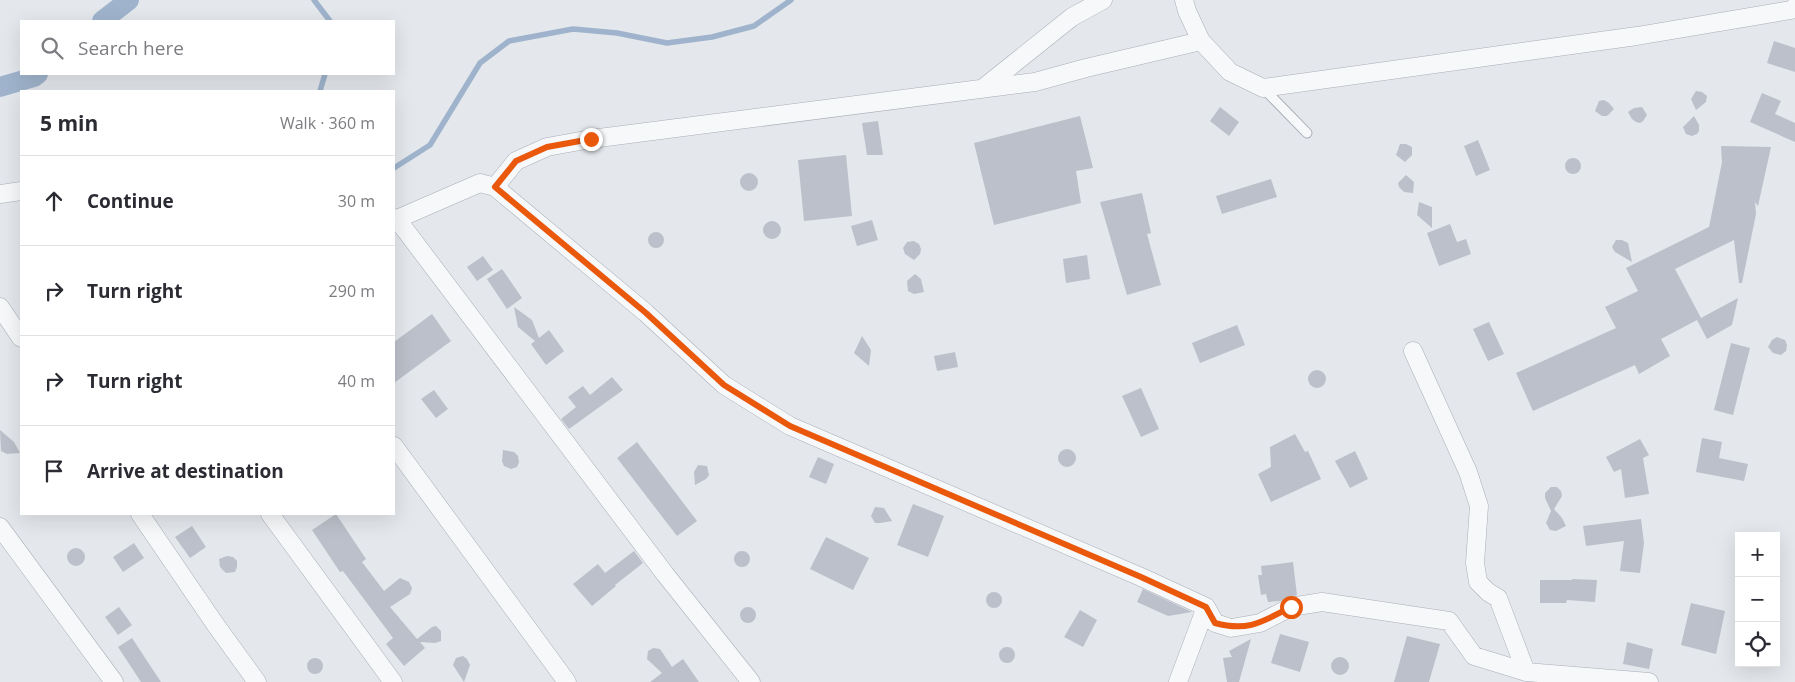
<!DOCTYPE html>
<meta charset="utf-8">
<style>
body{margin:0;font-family:"Open Sans",sans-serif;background:#f2f2f3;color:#2b2b33}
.controls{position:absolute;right:15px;bottom:15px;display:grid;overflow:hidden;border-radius:0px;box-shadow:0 5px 20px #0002}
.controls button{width:45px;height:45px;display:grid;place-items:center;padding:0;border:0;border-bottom:1px solid #e1e1e2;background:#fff;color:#2b2b33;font:25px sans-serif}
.stop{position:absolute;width:15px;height:15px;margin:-11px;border:4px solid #ea580c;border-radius:50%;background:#fff}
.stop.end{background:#ea580c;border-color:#fff;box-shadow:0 1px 5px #0008}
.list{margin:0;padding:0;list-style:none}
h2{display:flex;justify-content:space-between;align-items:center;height:65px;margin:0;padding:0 20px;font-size:21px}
h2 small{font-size:16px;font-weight:400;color:#7c7c81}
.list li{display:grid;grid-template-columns:32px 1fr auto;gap:15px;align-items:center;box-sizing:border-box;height:90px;padding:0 20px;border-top:1px solid #e1e1e2}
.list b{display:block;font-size:19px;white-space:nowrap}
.list em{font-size:16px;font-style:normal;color:#7c7c81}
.icon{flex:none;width:28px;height:28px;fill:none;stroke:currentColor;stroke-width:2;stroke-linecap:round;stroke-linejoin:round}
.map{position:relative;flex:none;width:1795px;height:682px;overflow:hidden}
.search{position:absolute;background:#fff;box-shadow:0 5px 20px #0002;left:20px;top:20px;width:375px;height:55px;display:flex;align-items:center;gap:12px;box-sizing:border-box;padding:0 18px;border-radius:0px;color:#7c7c81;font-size:19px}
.panel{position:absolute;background:#fff;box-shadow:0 5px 20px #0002;left:20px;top:90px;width:375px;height:425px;border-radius:0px}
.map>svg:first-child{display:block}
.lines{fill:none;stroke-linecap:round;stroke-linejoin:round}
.stream{stroke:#9fb4cc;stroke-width:5.5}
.canal{stroke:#9fb4cc;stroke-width:20}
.building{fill:#bbc0ca}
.lane-casing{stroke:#a9aeb7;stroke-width:11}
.street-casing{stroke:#a9aeb7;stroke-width:19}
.lane{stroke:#f7f8fa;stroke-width:9}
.street{stroke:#f7f8fa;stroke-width:18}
.route{stroke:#ea580c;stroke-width:6}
</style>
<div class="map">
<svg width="1795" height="682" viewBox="0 0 1795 682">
<rect width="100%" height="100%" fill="#e4e7ec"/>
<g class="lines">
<path class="stream" d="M 314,0 L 330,21
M 320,91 L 325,74
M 394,168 L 430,145 L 480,63 L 509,41 L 573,29 L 617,33 L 667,43 L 712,37 L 754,26 L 791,0"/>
<path class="canal" d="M 102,21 L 129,0
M 0,87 L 34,77 L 38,74"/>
</g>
<path class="building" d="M 1774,41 L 1795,48 L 1795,72 L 1767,63 Z
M 1696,91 L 1702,92 L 1707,96 L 1706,102 L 1696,110 L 1691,99 Z
M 1762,93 L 1781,101 L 1775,114 L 1795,123 L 1795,142 L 1750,122 Z
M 1604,100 L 1609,103 L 1614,109 L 1607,116 L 1602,116 L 1595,111 L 1599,101 Z
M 1220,107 L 1239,122 L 1229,136 L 1210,121 Z
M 1642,107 L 1647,115 L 1643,121 L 1640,123 L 1636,122 L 1632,119 L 1628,112 L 1634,108 Z
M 1080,116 L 1093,168 L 1076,171 L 1081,203 L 994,225 L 974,143 Z
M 1694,116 L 1699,125 L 1699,131 L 1697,134 L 1692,136 L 1686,134 L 1683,127 Z
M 878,121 L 883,155 L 867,155 L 862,123 Z
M 1478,140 L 1490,170 L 1476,176 L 1464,146 Z
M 1400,144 L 1406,144 L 1412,147 L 1412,155 L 1405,162 L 1396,155 Z
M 1721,146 L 1771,147 L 1758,206 L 1755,202 L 1756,214 L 1742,283 L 1739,283 L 1734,240 L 1675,269 L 1701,318 L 1738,298 L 1732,325 L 1707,339 L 1697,320 L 1661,339 L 1670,356 L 1639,374 L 1635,365 L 1533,411 L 1516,373 L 1616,328 L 1605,307 L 1638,291 L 1626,268 L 1709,227 L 1722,162 Z
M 846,155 L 852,216 L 804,221 L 798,160 Z
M1565 166a8 8 0 1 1 16 0a8 8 0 1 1-16 0Z
M740 182a9 9 0 1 1 18 0a9 9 0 1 1-18 0Z
M 1406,175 L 1414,182 L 1413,193 L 1404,192 L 1399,187 L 1398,183 Z
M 1271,179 L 1277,197 L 1222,214 L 1216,196 Z
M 1142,193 L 1151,233 L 1147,234 L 1161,285 L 1127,295 L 1100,202 Z
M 1419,202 L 1432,207 L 1432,228 L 1417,215 Z
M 872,220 L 878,240 L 857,246 L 851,226 Z
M763 230a9 9 0 1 1 18 0a9 9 0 1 1-18 0Z
M 1450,224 L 1457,242 L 1466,239 L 1471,254 L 1439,266 L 1427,233 Z
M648 240a8 8 0 1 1 16 0a8 8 0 1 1-16 0Z
M 1616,240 L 1622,240 L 1628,243 L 1632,262 L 1615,252 L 1612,247 Z
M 914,241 L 919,244 L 921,249 L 920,254 L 914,260 L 905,254 L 903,248 L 907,242 Z
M 1087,255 L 1090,279 L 1066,283 L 1063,259 Z
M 483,256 L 493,270 L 477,281 L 467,267 Z
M 502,269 L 522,298 L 507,309 L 487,279 Z
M 915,274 L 921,279 L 924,292 L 914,294 L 908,291 L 907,281 Z
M 514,307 L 532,320 L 539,338 L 549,330 L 564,351 L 546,365 L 531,344 L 535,341 L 518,327 Z
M 432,314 L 451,341 L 394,383 L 394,342 Z
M 1489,322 L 1504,354 L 1488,361 L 1473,329 Z
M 1237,325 L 1245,345 L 1200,363 L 1192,343 Z
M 862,336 L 871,350 L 869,366 L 854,353 Z
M 1777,337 L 1785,340 L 1787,345 L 1786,351 L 1781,355 L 1773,353 L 1768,347 L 1772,340 Z
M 1731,343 L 1750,348 L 1733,415 L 1714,410 Z
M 955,352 L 958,367 L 937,371 L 934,356 Z
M1308 379a9 9 0 1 1 18 0a9 9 0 1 1-18 0Z
M 612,377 L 623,390 L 569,429 L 561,419 L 576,407 L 568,397 L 583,386 L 590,395 Z
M 1141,388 L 1159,429 L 1141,437 L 1122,396 Z
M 434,390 L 448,409 L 436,418 L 421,399 Z
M 0,430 L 14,442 L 20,453 L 7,454 L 1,451 Z
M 1295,434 L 1305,452 L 1308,451 L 1321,479 L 1271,502 L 1258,474 L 1271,467 L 1270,447 Z
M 1702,438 L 1722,442 L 1719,458 L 1748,464 L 1744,481 L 1696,472 Z
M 1640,439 L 1649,455 L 1643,458 L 1649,494 L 1625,498 L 1621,469 L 1614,472 L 1606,457 Z
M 637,442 L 697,521 L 677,536 L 617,458 Z
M1058 458a9 9 0 1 1 18 0a9 9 0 1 1-18 0Z
M 503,450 L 514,452 L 518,456 L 519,462 L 517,467 L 511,469 L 504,466 L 502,461 Z
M 1355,451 L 1368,479 L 1350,488 L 1335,461 Z
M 818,457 L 834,464 L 826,484 L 809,477 Z
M 698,465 L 707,466 L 709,475 L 706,479 L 695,485 L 694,472 Z
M 1551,487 L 1557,487 L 1561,491 L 1562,496 L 1554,509 L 1562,518 L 1566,526 L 1556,531 L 1550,530 L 1546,523 L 1551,511 L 1545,498 L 1545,493 Z
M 913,504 L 944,516 L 928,557 L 897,545 Z
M 875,507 L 884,508 L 892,521 L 880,523 L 875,523 L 871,516 Z
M 336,514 L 366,559 L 362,562 L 384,591 L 400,578 L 409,582 L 412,588 L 410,594 L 390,607 L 417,639 L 432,627 L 436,626 L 441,631 L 441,641 L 435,643 L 420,642 L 425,648 L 404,666 L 386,644 L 393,638 L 343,571 L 340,572 L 312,530 Z
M 1641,519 L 1644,543 L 1640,573 L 1620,571 L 1624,541 L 1586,546 L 1583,526 Z
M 192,526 L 206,547 L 190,558 L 175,537 Z
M 826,537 L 869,558 L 853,590 L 810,569 Z
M 134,543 L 144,558 L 123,572 L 113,557 Z
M67 557a9 9 0 1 1 18 0a9 9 0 1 1-18 0Z
M734 559a8 8 0 1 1 16 0a8 8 0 1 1-16 0Z
M 634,551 L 643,563 L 615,585 L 616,586 L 592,606 L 573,584 L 598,564 L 605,573 Z
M 227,556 L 233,557 L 237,561 L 237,567 L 235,572 L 226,573 L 220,567 L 219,559 Z
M 1293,562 L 1297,595 L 1280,601 L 1268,602 L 1266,594 L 1261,595 L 1258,575 L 1262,575 L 1261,566 Z
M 1572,579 L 1597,580 L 1595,602 L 1567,600 L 1566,603 L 1540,603 L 1540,580 L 1572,580 Z
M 1143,589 L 1192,612 L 1168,616 L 1137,602 Z
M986 600a8 8 0 1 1 16 0a8 8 0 1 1-16 0Z
M 1691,603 L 1725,611 L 1716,654 L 1681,645 Z
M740 615a8 8 0 1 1 16 0a8 8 0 1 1-16 0Z
M 119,607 L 132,625 L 118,635 L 105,617 Z
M 1080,610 L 1097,620 L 1083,647 L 1064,637 Z
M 1280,634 L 1309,642 L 1300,672 L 1271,663 Z
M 1407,636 L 1440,644 L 1429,682 L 1394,682 Z
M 132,638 L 161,682 L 141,682 L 118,647 Z
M 1251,639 L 1239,682 L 1227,682 L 1223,658 L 1232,657 L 1229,651 Z
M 1627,642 L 1653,649 L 1649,669 L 1623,664 Z
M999 655a8 8 0 1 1 16 0a8 8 0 1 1-16 0Z
M 653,648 L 660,649 L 672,667 L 683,659 L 699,682 L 650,682 L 662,673 L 647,659 L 648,651 Z
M 463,656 L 467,659 L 470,665 L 464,682 L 453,665 L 456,658 Z
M1331 666a9 9 0 1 1 18 0a9 9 0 1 1-18 0Z
M307 666a8 8 0 1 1 16 0a8 8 0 1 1-16 0Z"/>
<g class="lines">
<defs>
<path id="lane" d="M 1263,88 L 1307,133"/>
<path id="street" d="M 1184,0 L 1187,11 L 1201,41 L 1230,72 L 1263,88 L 1637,36 L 1791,10 L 1795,7
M 982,89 L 1072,17 L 1103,0
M 495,187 L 516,161 L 547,147 L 591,139 L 1035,82 L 1086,68 L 1201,41
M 0,194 L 21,191
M 394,218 L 397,219 L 480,183 L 495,187 L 646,313 L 724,385 L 790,426 L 1141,577 L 1206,607 L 1215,623 L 1231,628 L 1260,623 L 1291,607 L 1322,602 L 1449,621 L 1474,656 L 1526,672
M 397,219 L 665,574 L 751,682
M 0,307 L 21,338
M 1413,351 L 1468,472 L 1479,506 L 1475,563 L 1478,582 L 1488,592 L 1498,598 L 1526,672 L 1649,682
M 394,446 L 567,682
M 140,514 L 215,624 L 257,682
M 270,514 L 393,682
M 0,527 L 114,682
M 1178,682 L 1206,607"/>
</defs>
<use href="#lane" class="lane-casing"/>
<use href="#street" class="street-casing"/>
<use href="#lane" class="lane"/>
<use href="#street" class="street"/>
</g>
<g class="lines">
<path class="route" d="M 591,139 L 547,147 L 516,161 L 495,187 L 646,313 L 724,385 L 790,426 L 1141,577 L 1206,607 L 1215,623 C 1248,632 1262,622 1291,607"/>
</g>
</svg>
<div class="controls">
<button>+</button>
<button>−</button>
<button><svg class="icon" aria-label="locate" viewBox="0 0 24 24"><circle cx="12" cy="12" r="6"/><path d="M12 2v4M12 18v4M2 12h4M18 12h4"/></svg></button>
</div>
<div class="stop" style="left:1291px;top:607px"></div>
<div class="stop end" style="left:591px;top:139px"></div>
<div class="search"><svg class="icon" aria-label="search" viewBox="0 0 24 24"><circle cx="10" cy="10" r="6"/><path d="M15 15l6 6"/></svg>Search here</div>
<section class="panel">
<h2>5 min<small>Walk · 360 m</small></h2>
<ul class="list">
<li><svg class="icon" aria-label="ahead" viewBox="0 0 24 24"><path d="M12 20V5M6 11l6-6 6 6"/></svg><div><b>Continue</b></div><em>30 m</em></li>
<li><svg class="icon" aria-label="right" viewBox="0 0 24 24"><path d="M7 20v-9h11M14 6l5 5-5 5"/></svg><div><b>Turn right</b></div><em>290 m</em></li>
<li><svg class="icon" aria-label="right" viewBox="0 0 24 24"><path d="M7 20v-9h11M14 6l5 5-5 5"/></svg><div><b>Turn right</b></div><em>40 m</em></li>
<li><svg class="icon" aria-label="arrive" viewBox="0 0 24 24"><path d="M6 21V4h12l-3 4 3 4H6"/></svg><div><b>Arrive at destination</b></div></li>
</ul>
</section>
</div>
